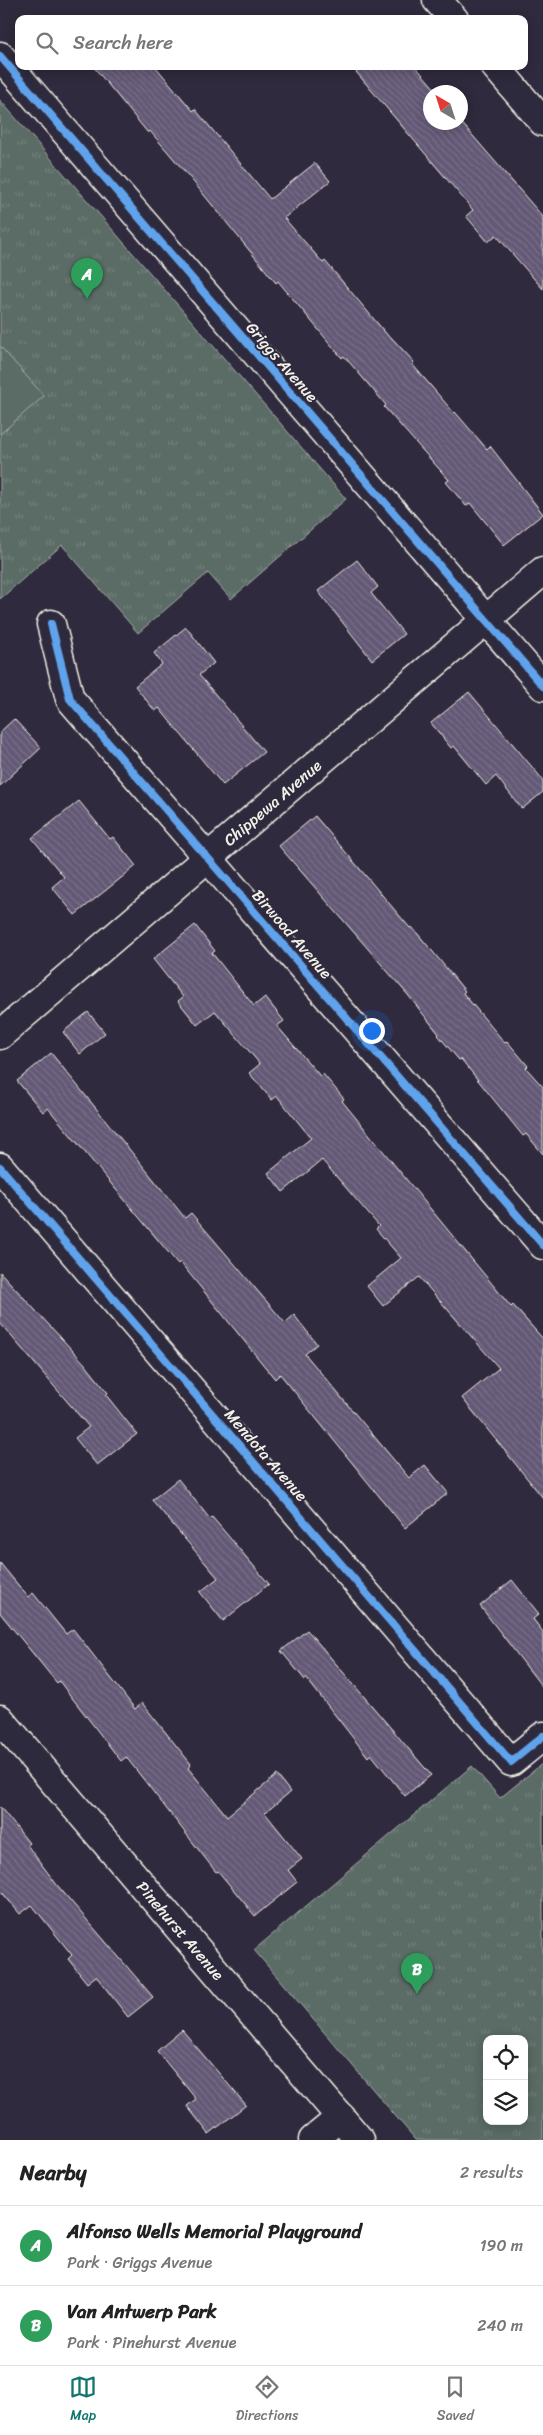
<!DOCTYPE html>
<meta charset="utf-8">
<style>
body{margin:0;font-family:Sriracha,sans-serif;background:#f6f6f6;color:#222}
.controls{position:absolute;right:15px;bottom:15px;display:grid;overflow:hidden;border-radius:10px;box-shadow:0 2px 12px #0003}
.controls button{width:45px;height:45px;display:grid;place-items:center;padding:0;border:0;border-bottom:1px solid #e0e0e0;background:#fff;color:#222;font:25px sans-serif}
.compass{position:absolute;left:423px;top:85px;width:45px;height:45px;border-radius:50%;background:#fff;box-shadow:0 2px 12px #0003;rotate:321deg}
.you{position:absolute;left:371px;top:1030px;width:18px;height:18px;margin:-12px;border:4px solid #fff;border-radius:50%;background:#1a73e8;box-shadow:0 0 0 8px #1a73e833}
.badge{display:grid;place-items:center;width:32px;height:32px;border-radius:50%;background:#0f766e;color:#fff;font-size:16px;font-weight:700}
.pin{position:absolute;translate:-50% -41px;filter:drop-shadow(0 1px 2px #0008)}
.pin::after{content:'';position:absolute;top:26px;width:18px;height:15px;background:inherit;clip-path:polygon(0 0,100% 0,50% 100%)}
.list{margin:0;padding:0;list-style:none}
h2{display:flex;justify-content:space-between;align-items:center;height:65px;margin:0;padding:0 20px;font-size:21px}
h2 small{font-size:16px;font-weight:400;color:#767676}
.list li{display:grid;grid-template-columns:32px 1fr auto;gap:15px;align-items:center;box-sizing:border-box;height:80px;padding:0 20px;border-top:1px solid #e0e0e0}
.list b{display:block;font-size:19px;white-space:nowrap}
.list p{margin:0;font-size:16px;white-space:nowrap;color:#767676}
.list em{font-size:16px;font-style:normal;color:#767676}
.icon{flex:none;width:28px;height:28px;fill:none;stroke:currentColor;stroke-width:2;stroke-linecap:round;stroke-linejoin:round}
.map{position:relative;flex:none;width:543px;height:2140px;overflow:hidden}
.search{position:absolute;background:#fff;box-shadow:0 2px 12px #0003;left:15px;right:15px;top:15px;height:55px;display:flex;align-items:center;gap:12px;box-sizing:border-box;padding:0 18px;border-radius:10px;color:#767676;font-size:19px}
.sheet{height:225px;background:#fff}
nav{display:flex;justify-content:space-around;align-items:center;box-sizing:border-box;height:70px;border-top:1px solid #e0e0e0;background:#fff;font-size:14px;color:#767676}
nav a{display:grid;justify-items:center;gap:2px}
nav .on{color:#0f766e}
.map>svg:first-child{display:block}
.park{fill:url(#park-tufts);stroke:#a7aea6;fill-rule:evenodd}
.pitch{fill:#5a6c65;stroke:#a7aea6}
.building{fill:url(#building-back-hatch);stroke:#f4f1e8}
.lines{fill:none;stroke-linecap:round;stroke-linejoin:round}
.minor-casing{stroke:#f4f1e8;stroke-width:31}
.minor{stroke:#2f2a3d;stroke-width:28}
.cycleway-casing{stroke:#2f2a3d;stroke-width:11}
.cycleway{stroke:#60a3ed;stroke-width:8}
.labels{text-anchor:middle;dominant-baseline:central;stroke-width:4;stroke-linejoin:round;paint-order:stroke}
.street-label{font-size:16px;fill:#f4f1e8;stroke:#2f2a3d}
</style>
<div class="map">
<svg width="543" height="2140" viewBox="0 0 543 2140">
<defs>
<pattern id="park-tufts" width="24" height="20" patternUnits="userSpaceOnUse" patternTransform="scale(1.25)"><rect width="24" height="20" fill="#5a6c65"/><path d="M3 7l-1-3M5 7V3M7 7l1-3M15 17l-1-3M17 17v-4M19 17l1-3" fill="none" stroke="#72817b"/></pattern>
<pattern id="building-back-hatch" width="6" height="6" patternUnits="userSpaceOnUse" patternTransform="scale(1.25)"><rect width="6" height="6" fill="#635875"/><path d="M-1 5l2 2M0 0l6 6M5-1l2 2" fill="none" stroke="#7a7089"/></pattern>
</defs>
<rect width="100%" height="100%" fill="#2f2a3d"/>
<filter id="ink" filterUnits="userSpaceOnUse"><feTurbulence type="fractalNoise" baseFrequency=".02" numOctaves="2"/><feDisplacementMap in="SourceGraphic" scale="10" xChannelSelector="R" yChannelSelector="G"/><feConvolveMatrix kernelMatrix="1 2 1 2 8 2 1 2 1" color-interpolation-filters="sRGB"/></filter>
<g filter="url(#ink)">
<path class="park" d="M 0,100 L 346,499 L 231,599 L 208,573 L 138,633 L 62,545 L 0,599 Z
M 543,1763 L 543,2140 L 416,2140 L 254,1950 L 472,1766 L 500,1798 ZM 487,2039 L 524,2039 L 524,2121 L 487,2121 Z"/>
<path class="pitch" d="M 0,346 L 44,396 L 0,434 Z"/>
<path class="building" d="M 93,66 L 155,66 L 193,111 L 195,109 L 270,199 L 315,163 L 330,181 L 284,218 L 323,263 L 325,261 L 389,337 L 390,336 L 414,362 L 412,364 L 454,413 L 455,412 L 487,449 L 490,446 L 543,514 L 504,545 L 470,503 L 466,506 L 446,482 L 449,480 L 384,407 L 386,405 L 344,356 L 342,358 L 278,281 L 276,283 L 191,179 L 150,131 L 148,133 Z
M 351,66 L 415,66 L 436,90 L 436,92 L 430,92 L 430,122 L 460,121 L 543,217 L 543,289 L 496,235 L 488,242 L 466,216 L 473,210 Z
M 357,560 L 378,587 L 371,593 L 404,634 L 372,660 L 318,591 Z
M 186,627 L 214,663 L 199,675 L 264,752 L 223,785 L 159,708 L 155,711 L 135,686 L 162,664 L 154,653 Z
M 469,692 L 543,780 L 543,792 L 522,809 L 496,776 L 486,785 L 454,746 L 451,748 L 431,723 Z
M 14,719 L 41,748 L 0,786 L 0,732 Z
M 79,801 L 110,839 L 113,837 L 136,866 L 75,915 L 52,887 L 64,877 L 32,838 Z
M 315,816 L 410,928 L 412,927 L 433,952 L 465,991 L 463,993 L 505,1043 L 507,1041 L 528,1066 L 526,1068 L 543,1087 L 543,1154 L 526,1134 L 523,1136 L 461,1059 L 459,1060 L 438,1035 L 439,1034 L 408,995 L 279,846 Z
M 195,925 L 215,951 L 212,953 L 254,1006 L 265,997 L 284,1021 L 277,1026 L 320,1076 L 323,1074 L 344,1099 L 342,1101 L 511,1307 L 513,1305 L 543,1339 L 543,1498 L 462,1398 L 499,1368 L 419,1277 L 383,1306 L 367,1286 L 401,1258 L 376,1229 L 379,1226 L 322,1160 L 283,1192 L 268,1173 L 311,1138 L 277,1096 L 272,1100 L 249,1073 L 260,1064 L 215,1011 L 197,1025 L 178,1001 L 183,997 L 153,959 Z
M 88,1012 L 105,1033 L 80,1054 L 63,1032 Z
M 51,1053 L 185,1218 L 191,1213 L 285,1323 L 294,1315 L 317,1344 L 305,1354 L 409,1478 L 425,1465 L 448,1493 L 405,1528 L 280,1374 L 275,1379 L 180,1262 L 178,1264 L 48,1108 L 43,1112 L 17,1081 Z
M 0,1272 L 85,1364 L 108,1393 L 106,1395 L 137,1434 L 97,1465 L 75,1438 L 89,1427 L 0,1323 Z
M 178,1479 L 210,1519 L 212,1517 L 269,1584 L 223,1621 L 200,1592 L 218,1578 L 152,1500 Z
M 0,1563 L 28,1597 L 33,1593 L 66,1634 L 73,1629 L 135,1709 L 142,1703 L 191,1764 L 188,1768 L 227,1816 L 277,1775 L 290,1792 L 265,1813 L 302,1859 L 288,1870 L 297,1882 L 255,1916 L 218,1871 L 216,1872 L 126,1757 L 121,1761 L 59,1681 L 57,1683 L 0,1613 Z
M 512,1580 L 539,1614 L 533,1619 L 543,1632 L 543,1688 L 480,1606 Z
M 307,1630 L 431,1775 L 405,1796 L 371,1754 L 368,1757 L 306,1678 L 305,1680 L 281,1651 Z
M 0,1807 L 29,1843 L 27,1845 L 57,1885 L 153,1997 L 128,2017 L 96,1976 L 87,1983 L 68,1959 L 72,1955 L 32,1905 L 20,1914 L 0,1890 Z
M 182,2030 L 246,2105 L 209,2134 L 187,2106 L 196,2099 L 157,2051 Z"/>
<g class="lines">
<defs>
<g id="minor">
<path d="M 437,0 L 454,19"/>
<path d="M 0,56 L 543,686"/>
<path d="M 495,66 L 543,122"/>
<path d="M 51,624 L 70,699 L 543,1245"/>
<path id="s1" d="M 0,1035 L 543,571"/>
<path d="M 0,1167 L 511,1762 L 543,1736"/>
<path id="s2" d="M 0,1719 L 360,2140"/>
<path d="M 313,2140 L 341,2117"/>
</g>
</defs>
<use href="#minor" class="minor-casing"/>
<use href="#minor" class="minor"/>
<defs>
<path id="cycleway" d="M 0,56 L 543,686
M 51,624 L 70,699 L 543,1245
M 0,1167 L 511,1762 L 543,1736"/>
</defs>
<use href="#cycleway" class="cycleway-casing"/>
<use href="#cycleway" class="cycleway"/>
</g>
</g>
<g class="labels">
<g class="street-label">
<text transform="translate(282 362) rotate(49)">Griggs Avenue</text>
<text stroke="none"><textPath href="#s1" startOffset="358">Chippewa Avenue</textPath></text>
<text transform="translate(292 934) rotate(49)">Birwood Avenue</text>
<text transform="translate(266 1455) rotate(49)">Mendota Avenue</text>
<text stroke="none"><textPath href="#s2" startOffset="278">Pinehurst Avenue</textPath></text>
</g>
</g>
</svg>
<div class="controls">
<button><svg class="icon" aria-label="locate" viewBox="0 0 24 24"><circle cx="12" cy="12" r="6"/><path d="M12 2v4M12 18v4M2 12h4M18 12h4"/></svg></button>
<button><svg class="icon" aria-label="layers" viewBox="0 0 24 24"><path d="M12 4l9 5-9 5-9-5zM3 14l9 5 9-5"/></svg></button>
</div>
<svg class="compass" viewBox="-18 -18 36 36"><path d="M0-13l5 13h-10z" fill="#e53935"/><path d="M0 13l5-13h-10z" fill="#767676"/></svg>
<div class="you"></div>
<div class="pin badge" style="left:87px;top:299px;background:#2e9e5b">A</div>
<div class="pin badge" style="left:417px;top:1994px;background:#2e9e5b">B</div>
<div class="search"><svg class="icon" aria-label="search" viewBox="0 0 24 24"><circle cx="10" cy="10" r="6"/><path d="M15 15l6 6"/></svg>Search here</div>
</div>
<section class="sheet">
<h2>Nearby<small>2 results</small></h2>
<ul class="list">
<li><span class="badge" style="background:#2e9e5b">A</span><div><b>Alfonso Wells Memorial Playground</b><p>Park · Griggs Avenue</p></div><em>190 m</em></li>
<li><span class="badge" style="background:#2e9e5b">B</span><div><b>Van Antwerp Park</b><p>Park · Pinehurst Avenue</p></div><em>240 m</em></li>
</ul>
</section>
<nav>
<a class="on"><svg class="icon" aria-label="map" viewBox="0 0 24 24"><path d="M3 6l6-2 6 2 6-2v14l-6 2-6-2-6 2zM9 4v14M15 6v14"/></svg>Map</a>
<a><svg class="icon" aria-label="directions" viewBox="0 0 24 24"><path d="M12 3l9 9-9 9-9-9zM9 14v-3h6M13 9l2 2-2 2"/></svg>Directions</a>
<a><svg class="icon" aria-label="saved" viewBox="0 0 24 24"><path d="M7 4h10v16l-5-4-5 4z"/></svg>Saved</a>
</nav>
